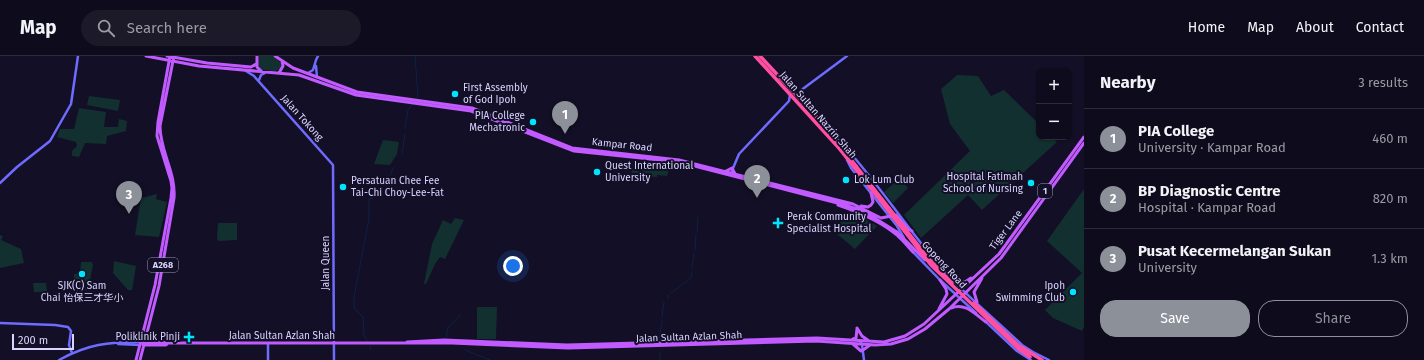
<!DOCTYPE html>
<meta charset="utf-8">
<style>
body{margin:0;font-family:"Fira Sans","Noto Sans SC",sans-serif;background:#1c1929;color:#f1f3f6}
.controls{position:absolute;right:12px;top:12px;display:grid;overflow:hidden;border-radius:8px;box-shadow:0 1px 3px #0004}
.controls button{width:36px;height:36px;display:grid;place-items:center;padding:0;border:0;border-bottom:1px solid #2e2b3b;background:#0e0b1c;color:#f1f3f6;font:20px sans-serif}
.scale{position:absolute;left:12px;bottom:10px;width:62px;box-sizing:border-box;padding-left:4px;border:2px solid #d9d4ff;border-top:0;font-size:11px;line-height:14px;white-space:nowrap;color:#d9d4ff;-webkit-text-stroke:3px #130f26;paint-order:stroke}
.you{position:absolute;left:513px;top:210px;width:14px;height:14px;margin:-10px;border:3px solid #fff;border-radius:50%;background:#1a73e8;box-shadow:0 0 0 6px #1a73e833}
.badge{display:grid;place-items:center;width:26px;height:26px;border-radius:50%;background:#8c9099;color:#fff;font-size:13px;font-weight:700}
.pin{position:absolute;translate:-50% -33px;filter:drop-shadow(0 1px 2px #0008)}
.pin::after{content:'';position:absolute;top:21px;width:14px;height:12px;background:inherit;clip-path:polygon(0 0,100% 0,50% 100%)}
.list{margin:0;padding:0;list-style:none}
h2{display:flex;justify-content:space-between;align-items:center;height:52px;margin:0;padding:0 16px;font-size:17px}
h2 small{font-size:13px;font-weight:400;color:#9b9ba3}
.list li{display:grid;grid-template-columns:26px 1fr auto;gap:12px;align-items:center;box-sizing:border-box;height:60px;padding:0 16px;border-top:1px solid #2e2b3b}
.list b{display:block;font-size:15px;white-space:nowrap}
.list p{margin:0;font-size:13px;white-space:nowrap;color:#9b9ba3}
.list em{font-size:13px;font-style:normal;color:#9b9ba3}
.actions{display:flex;gap:8px;padding:12px 16px}
.actions a{flex:1;padding:9px 0;border:1px solid #8c9099;border-radius:16px;text-align:center;font-size:14px;color:#8c9099}
.actions .main{background:#8c9099;color:#fff}
.icon{flex:none;width:22px;height:22px;fill:none;stroke:currentColor;stroke-width:2;stroke-linecap:round;stroke-linejoin:round}
.map{position:relative;flex:none;width:1084px;height:304px;overflow:hidden}
header{display:flex;align-items:center;gap:24px;box-sizing:border-box;height:56px;padding:0 20px;background:#0e0b1c;border-bottom:1px solid #2e2b3b}
header strong{font-size:19px}
nav{display:flex;gap:22px;margin-inline-start:auto;font-size:14px}
.search{width:280px;height:36px;background:#1c1929;display:flex;align-items:center;gap:10px;box-sizing:border-box;padding:0 14px;border-radius:22px;color:#9b9ba3;font-size:15px}
main{display:flex}
aside{flex:1;background:#0e0b1c}
.map>svg:first-child{display:block}
.green{fill:#12302f}
.lines{fill:none;stroke-linecap:round;stroke-linejoin:round}
.stream{stroke:#0c2248;stroke-width:1}
.secondary{stroke:#6f6bff;stroke-width:2.5}
.primary{stroke:#c25bff;stroke-width:3}
.highway{stroke:#ff4fa3;stroke-width:3.5}
.primary-bridge{stroke:#c25bff;stroke-width:3}
.highway-bridge{stroke:#ff4fa3;stroke-width:3.5}
.poi-dot{fill:#00e5ff;stroke:#130f26;stroke-width:1.5}
.labels{text-anchor:middle;dominant-baseline:central;stroke-width:4;stroke-linejoin:round;paint-order:stroke}
.shield{fill:#130f26;stroke:#9e99be;stroke-width:1}
.shield-label{font-size:9px;font-weight:bold;fill:#d9d4ff}
.poi-label{font-size:10px;fill:#d9d4ff;stroke:#130f26;text-anchor:start}
.street-label{font-size:10px;fill:#d9d4ff;stroke:#130f26}
</style>
<header>
<strong>Map</strong>
<div class="search"><svg class="icon" aria-label="search" viewBox="0 0 24 24"><circle cx="10" cy="10" r="6"/><path d="M15 15l6 6"/></svg>Search here</div>
<nav><a>Home</a><a>Map</a><a>About</a><a>Contact</a></nav>
</header>
<main>
<div class="map">
<svg width="1084" height="304" viewBox="0 0 1084 304">
<rect width="100%" height="100%" fill="#130f26"/>
<path class="green" d="M 259,0 L 273,0 L 281,7 L 281,13 L 275,15 L 261,14 L 258,9 Z
M 957,19 L 978,20 L 991,40 L 1004,34 L 1039,68 L 1039,81 L 1052,81 L 1057,86 L 982,154 L 968,139 L 921,182 L 904,159 L 970,95 L 950,68 L 941,33 Z
M 89,40 L 120,44 L 118,55 L 87,49 Z
M 79,52 L 106,56 L 104,71 L 118,71 L 119,63 L 127,65 L 126,75 L 107,80 L 106,88 L 85,87 L 79,101 L 72,100 L 72,95 L 77,90 L 76,86 L 57,81 L 60,73 L 74,73 Z
M 383,84 L 399,86 L 397,98 L 390,109 L 374,108 Z
M 635,106 L 670,110 L 667,120 L 657,119 L 657,121 L 631,119 L 633,107 Z
M 900,122 L 908,132 L 893,147 L 884,136 Z
M 1084,133 L 1084,271 L 1082,275 L 1053,262 L 1045,254 L 1082,217 L 1047,185 Z
M 157,138 L 156,143 L 167,146 L 159,181 L 135,179 L 141,142 Z
M 850,155 L 877,170 L 855,193 L 832,174 Z
M 455,162 L 464,164 L 445,203 L 440,201 L 435,208 L 426,228 L 424,228 L 432,188 L 443,164 L 451,168 Z
M 218,167 L 237,167 L 237,184 L 219,185 L 217,183 Z
M 0,179 L 3,180 L 1,184 L 21,193 L 24,207 L 0,212 Z
M 114,205 L 136,210 L 132,234 L 128,234 L 113,217 Z
M 81,206 L 92,206 L 93,209 L 88,234 L 73,234 L 74,218 L 80,218 Z
M 33,227 L 46,227 L 47,236 L 34,236 Z
M 477,251 L 497,251 L 496,283 L 477,283 Z"/>
<g class="lines">
<path class="stream" d="M 415,0 L 418,40 L 417,42
M 405,72 L 408,54 L 412,49
M 402,98 L 405,78
M 386,131 L 393,112
M 697,175 L 698,161
M 695,194 L 696,178
M 692,212 L 694,197
M 671,237 L 691,222 L 692,216
M 668,239 L 668,242
M 662,261 L 664,246
M 446,282 L 448,272 L 461,258
M 659,284 L 662,265
M 367,285 L 364,279 L 363,261 L 354,252 L 354,241 L 369,163 L 369,143 L 377,141
M 370,290 L 371,294
M 465,294 L 490,304
M 660,304 L 660,297"/>
<path class="secondary" d="M 316,10 L 317,21
M 246,15 L 254,20 L 333,109 L 334,304
M 308,17 L 313,14 L 316,4 L 318,0
M 259,24 L 261,19 L 265,17
M 797,40 L 800,35 L 847,0
M 836,81 C 871,117 900,163 933,202 C 959,234 992,260 1022,289 L 1033,296 L 1049,304
M 847,104 L 851,112 L 897,170 L 904,182
M 731,117 L 739,98 L 789,45 L 790,39
M 0,127 L 17,111 L 50,85 L 71,48 L 78,0
M 912,195 L 940,224 L 976,257
M 985,265 L 1017,295 L 1031,304
M 0,267 L 55,269 L 68,271 L 71,275 L 69,289 L 72,297
M 860,285 L 862,289 L 864,304
M 118,288 L 140,289
M 268,288 L 268,304
M 59,304 C 88,288 108,286 140,286"/>
<path class="primary" d="M 146,0 L 199,10 L 299,19 L 356,39 L 471,55 L 574,95 L 679,106 L 845,149 L 865,156 L 897,176
M 167,0 L 207,7 L 251,11 L 256,8
M 257,0 L 257,11 L 262,16
M 275,0 L 293,12 L 357,36 L 472,52 L 572,92 L 679,104 L 853,148 L 881,162 L 896,159 L 908,173 L 912,175
M 279,17 L 283,10 L 282,5
M 726,115 L 732,112 L 735,118
M 838,149 C 859,156 881,165 898,180 C 904,185 908,191 913,196
M 861,150 L 868,151 L 871,149 L 873,146 L 871,137
M 946,217 L 948,217 L 959,226 L 965,226 L 971,222
M 977,246 L 974,236 L 982,222
M 951,252 C 965,246 975,258 986,266
M 939,253 L 947,238 L 946,233 L 940,224
M 857,272 L 862,280 L 869,285
M 853,283 L 856,282 L 857,273
M 140,286 L 178,287 L 452,287 L 568,292 L 816,285 L 875,289 L 891,288 L 908,283 L 925,273 L 949,253 L 1001,202 L 1084,87
M 407,286 L 444,284 L 567,289 L 817,282 L 884,286 L 905,280 L 924,268 L 999,198 L 1084,81
M 853,288 L 861,295
M 143,289 L 166,289 L 168,287
M 863,294 L 870,289
M 136,304 L 155,229 L 171,142 L 172,132 L 171,125 L 157,80 L 158,66 L 170,0
M 140,304 L 159,230 L 174,142 C 176,116 160,96 160,70 L 174,0"/>
<path class="highway" d="M 755,0 L 838,91 L 854,111
M 760,0 L 826,71 L 856,110
M 1021,291 L 1042,304
M 1019,293 L 1030,301"/>
<path class="primary-bridge" d="M 897,176 L 925,204"/>
<path class="highway-bridge" d="M 856,110 L 928,202 L 952,227
M 854,111 L 931,209 L 1019,293
M 974,247 L 1020,291"/>
</g>
<g class="poi-dot">
<circle cx="455" cy="38" r="4"/>
<circle cx="533" cy="66" r="4"/>
<circle cx="597" cy="116" r="4"/>
<circle cx="846" cy="124" r="4"/>
<circle cx="1031" cy="127" r="4"/>
<circle cx="343" cy="131" r="4"/>
<path d="M776 161h4v4h4v4h-4v4h-4v-4h-4v-4h4z"/>
<circle cx="82" cy="218" r="4"/>
<circle cx="1073" cy="236" r="4"/>
<path d="M187 275h4v4h4v4h-4v4h-4v-4h-4v-4h4z"/>
</g>
<g class="labels">
<g class="shield">
<rect x="1038" y="128" width="14" height="14" rx="3"/>
<rect x="148" y="202" width="30" height="14" rx="3"/>
</g>
<g class="shield-label">
<text x="1045" y="135">1</text>
<text x="163" y="209">A268</text>
</g>
<g class="poi-label">
<text x="463" y="32">First Assembly<tspan x="463" dy="12">of God Ipoh</tspan></text>
<text x="525" y="60" text-anchor="end">PIA College<tspan x="525" dy="12">Mechatronic</tspan></text>
<text x="605" y="110">Quest International<tspan x="605" dy="12">University</tspan></text>
<text x="1023" y="121" text-anchor="end">Hospital Fatimah<tspan x="1023" dy="12">School of Nursing</tspan></text>
<text x="854" y="124">Lok Lum Club</text>
<text x="351" y="125">Persatuan Chee Fee<tspan x="351" dy="12">Tai-Chi Choy-Lee-Fat</tspan></text>
<text x="787" y="161">Perak Community<tspan x="787" dy="12">Specialist Hospital</tspan></text>
<text x="82" y="230" text-anchor="middle">SJK(C) Sam<tspan x="82" dy="12">Chai 怡保三才华小</tspan></text>
<text x="1065" y="230" text-anchor="end">Ipoh<tspan x="1065" dy="12">Swimming Club</tspan></text>
<text x="180" y="281" text-anchor="end">Poliklinik Pinji</text>
</g>
<g class="street-label">
<text transform="translate(818 59) rotate(49)">Jalan Sultan Nazrin Shah</text>
<text transform="translate(302 62) rotate(48)">Jalan Tokong</text>
<text transform="translate(622 89) rotate(6)">Kampar Road</text>
<text transform="translate(1006 174) rotate(-53)">Tiger Lane</text>
<text transform="translate(326 207) rotate(-90)">Jalan Queen</text>
<text transform="translate(944 209) rotate(47)">Gopeng Road</text>
<text x="282" y="280">Jalan Sultan Azlan Shah</text>
<text transform="translate(689 281) rotate(-2)">Jalan Sultan Azlan Shah</text>
</g>
</g>
</svg>
<div class="controls">
<button>+</button>
<button>−</button>
</div>
<div class="scale">200 m</div>
<div class="you"></div>
<div class="pin badge" style="left:565px;top:78px">1</div>
<div class="pin badge" style="left:757px;top:142px">2</div>
<div class="pin badge" style="left:129px;top:158px">3</div>
</div>
<aside>
<h2>Nearby<small>3 results</small></h2>
<ul class="list">
<li><span class="badge">1</span><div><b>PIA College</b><p>University · Kampar Road</p></div><em>460 m</em></li>
<li><span class="badge">2</span><div><b>BP Diagnostic Centre</b><p>Hospital · Kampar Road</p></div><em>820 m</em></li>
<li><span class="badge">3</span><div><b>Pusat Kecermelangan Sukan</b><p>University</p></div><em>1.3 km</em></li>
</ul>
<div class="actions"><a class="main">Save</a><a>Share</a></div>
</aside>
</main>
